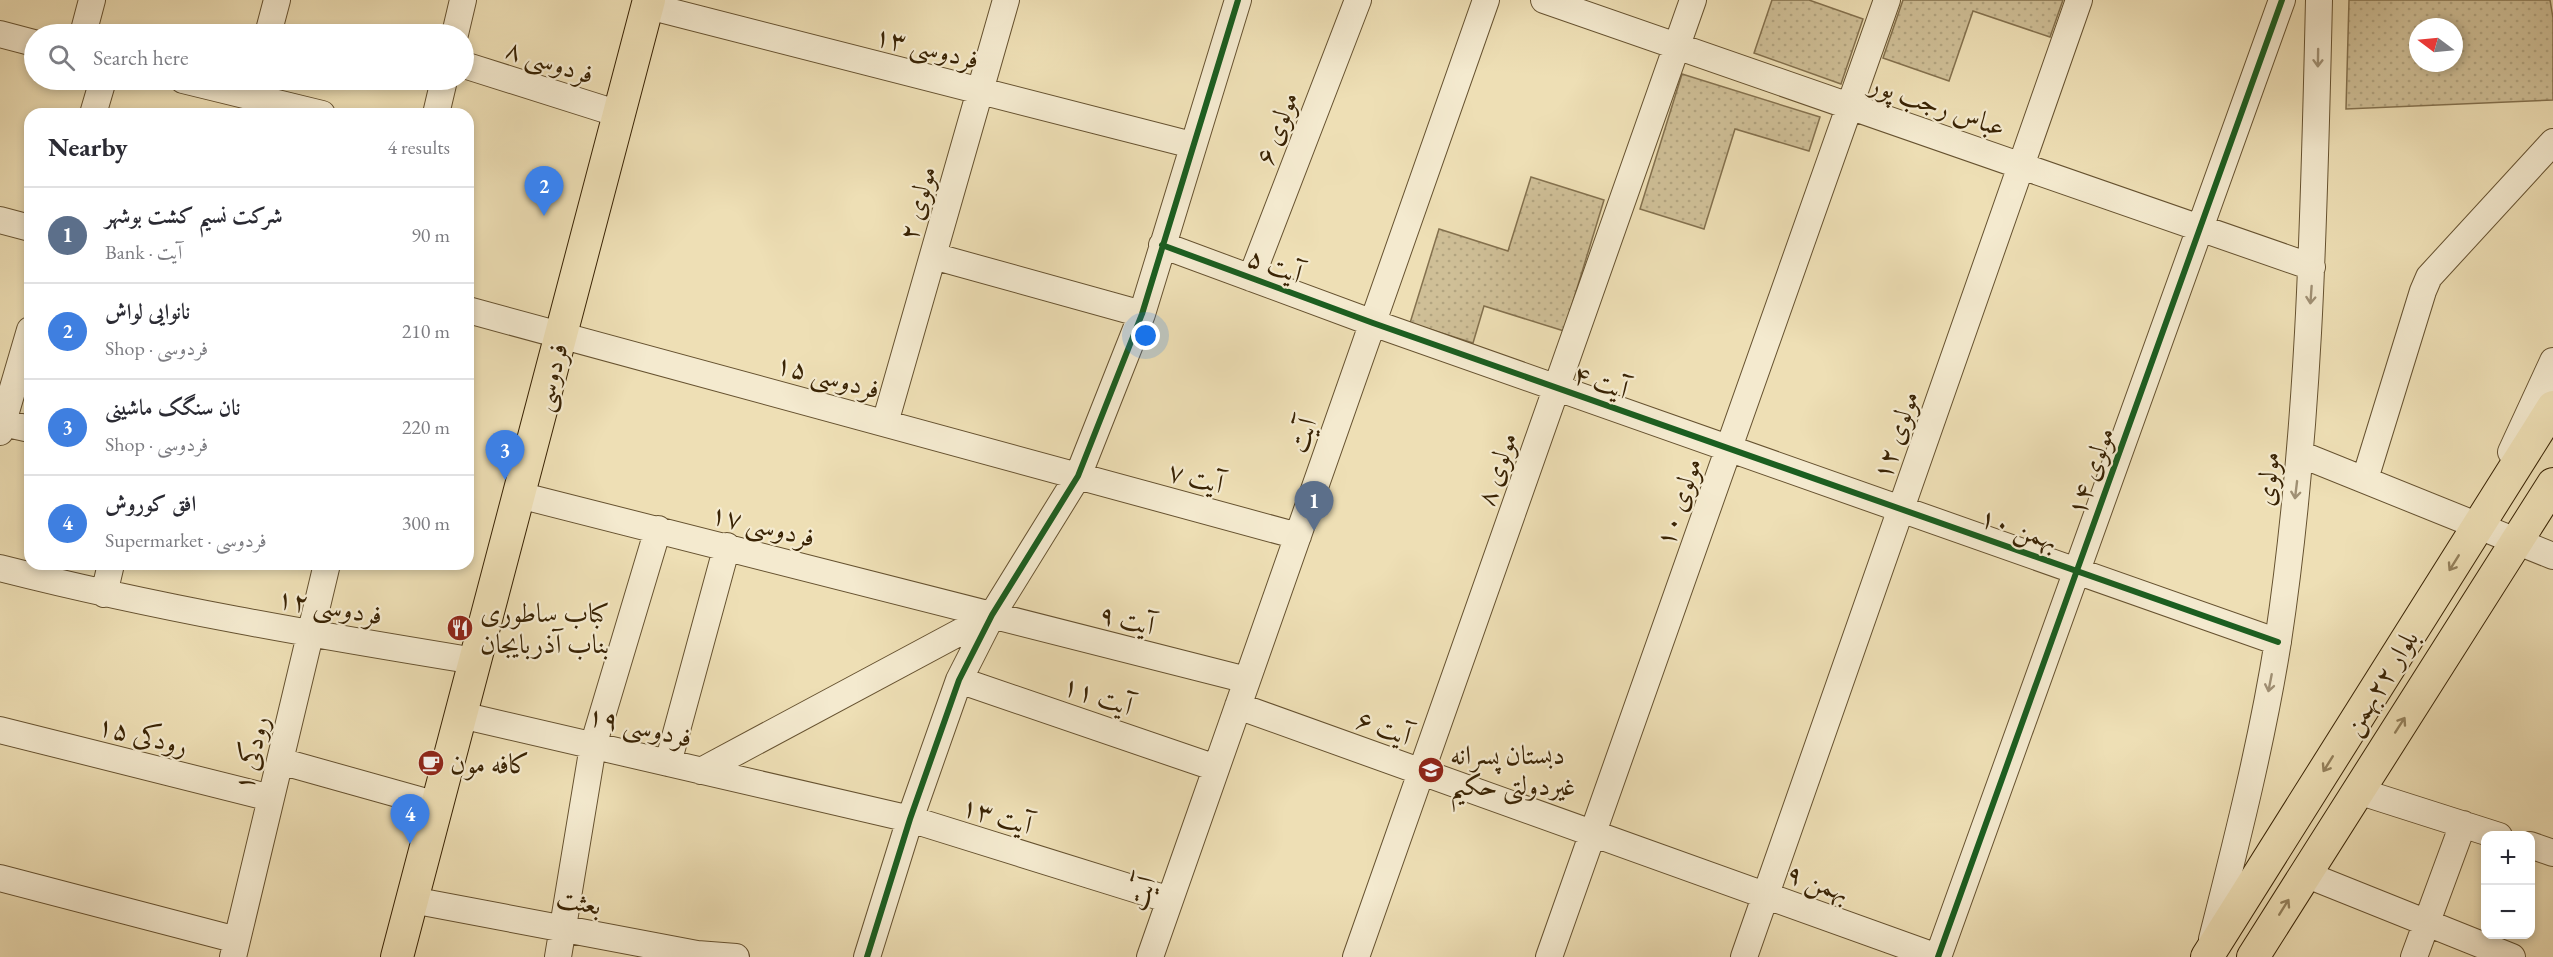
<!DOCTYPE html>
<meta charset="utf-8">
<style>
body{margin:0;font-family:"EB Garamond",Amiri,serif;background:#f2f2f3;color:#2b2b33}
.controls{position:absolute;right:18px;bottom:18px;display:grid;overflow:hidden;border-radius:12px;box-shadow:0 3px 9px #0003}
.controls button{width:54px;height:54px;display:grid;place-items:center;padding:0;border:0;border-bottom:2px solid #e1e1e2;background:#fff;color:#2b2b33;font:30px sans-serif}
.compass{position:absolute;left:2409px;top:18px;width:54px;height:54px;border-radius:50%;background:#fff;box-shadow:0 3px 9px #0003;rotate:286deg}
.you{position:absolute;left:1146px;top:336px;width:21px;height:21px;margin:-15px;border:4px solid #fff;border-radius:50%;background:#1a73e8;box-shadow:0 0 0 9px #1a73e833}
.badge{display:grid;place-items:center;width:39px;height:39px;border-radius:50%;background:#1a73e8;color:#fff;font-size:20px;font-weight:700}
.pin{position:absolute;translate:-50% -50px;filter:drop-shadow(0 2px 3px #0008)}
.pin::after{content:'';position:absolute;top:32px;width:21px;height:18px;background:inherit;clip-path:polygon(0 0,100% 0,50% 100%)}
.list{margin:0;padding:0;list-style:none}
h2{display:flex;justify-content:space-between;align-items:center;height:78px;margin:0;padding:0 24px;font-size:26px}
h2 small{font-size:20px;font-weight:400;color:#7c7c81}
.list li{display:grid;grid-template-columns:39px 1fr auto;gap:18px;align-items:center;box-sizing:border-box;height:96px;padding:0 24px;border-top:2px solid #e1e1e2}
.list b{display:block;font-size:22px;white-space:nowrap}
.list p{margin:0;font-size:20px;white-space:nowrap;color:#7c7c81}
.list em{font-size:20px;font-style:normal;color:#7c7c81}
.icon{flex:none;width:33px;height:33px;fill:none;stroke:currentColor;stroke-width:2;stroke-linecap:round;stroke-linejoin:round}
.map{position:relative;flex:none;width:2553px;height:957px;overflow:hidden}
.search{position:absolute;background:#fff;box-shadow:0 3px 9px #0003;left:24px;top:24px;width:450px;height:66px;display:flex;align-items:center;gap:15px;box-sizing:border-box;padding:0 21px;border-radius:33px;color:#7c7c81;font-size:22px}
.panel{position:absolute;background:#fff;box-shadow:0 3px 9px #0003;left:24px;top:108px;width:450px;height:462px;border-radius:18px}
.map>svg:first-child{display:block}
.grass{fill:url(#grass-dots);stroke:#84714e;stroke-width:1.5;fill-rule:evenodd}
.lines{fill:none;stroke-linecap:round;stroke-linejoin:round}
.minor-casing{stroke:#665230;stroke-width:28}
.major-casing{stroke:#392304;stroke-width:34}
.minor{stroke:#f4eacf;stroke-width:26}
.major{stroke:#eedfb5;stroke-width:32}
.cycleway-casing{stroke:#f4eacf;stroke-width:10}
.cycleway{stroke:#1b5e20;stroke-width:6}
.oneway{stroke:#a09074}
.oneway2{stroke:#94815c}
.labels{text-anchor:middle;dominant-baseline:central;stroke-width:4.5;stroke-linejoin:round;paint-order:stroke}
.street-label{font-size:27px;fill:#392304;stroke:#f4eacf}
.poi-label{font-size:27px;fill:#392304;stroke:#f4eacf;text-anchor:start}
</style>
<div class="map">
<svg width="2553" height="957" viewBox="0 0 2553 957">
<defs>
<pattern id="grass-dots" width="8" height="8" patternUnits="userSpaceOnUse" patternTransform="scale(1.5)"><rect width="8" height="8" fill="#cfbf97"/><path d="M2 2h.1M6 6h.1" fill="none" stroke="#b2a480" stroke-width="1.8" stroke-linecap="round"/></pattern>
</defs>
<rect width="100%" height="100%" fill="#eedfb5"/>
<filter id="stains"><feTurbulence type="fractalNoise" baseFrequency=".00333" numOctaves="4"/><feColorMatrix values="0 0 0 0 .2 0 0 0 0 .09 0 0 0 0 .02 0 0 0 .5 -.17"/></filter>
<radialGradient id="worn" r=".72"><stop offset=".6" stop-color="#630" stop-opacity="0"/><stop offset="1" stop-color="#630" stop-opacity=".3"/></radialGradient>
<path class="grass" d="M 1772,0 L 1809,0 L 1863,19 L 1841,84 L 1754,53 Z
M 1903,0 L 2063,0 L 2050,37 L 1973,11 L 1949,81 L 1883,58 Z
M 2349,0 L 2550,0 L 2553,18 L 2553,100 L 2346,109 ZM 2418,27 L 2454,27 L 2454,63 L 2418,63 Z
M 1682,74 L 1820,117 L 1809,151 L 1735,129 L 1704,229 L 1640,209 Z
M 1531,177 L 1604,200 L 1564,331 L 1484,306 L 1473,343 L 1410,323 L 1439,229 L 1508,251 Z"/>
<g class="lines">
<defs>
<path id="minor" d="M 1544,0 L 2312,267
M 648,6 L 1192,145
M 0,34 L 34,43
M 83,34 L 92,0
M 268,34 L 277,0
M 455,34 L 463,0
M 464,65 L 619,114
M 183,80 L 322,114
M 93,114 L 103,80
M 436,114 L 444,80
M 0,220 L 30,228
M 1162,245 L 1373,323 L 2278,642
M 933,256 L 1142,314
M 1251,278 L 1358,0
M 468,310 L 1298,536
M 3,423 L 30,429
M 885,423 L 1006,0
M 0,432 L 30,330
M 2511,452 L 2553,361
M 2300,454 L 2553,556
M 2365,479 L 2423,291 L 2429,277 L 2553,142
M 519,495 L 1247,680
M 0,568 C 157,608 315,635 475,661
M 104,594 L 111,564
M 959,680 L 1216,768
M 1238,706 L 1937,957
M 461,715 L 910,819 L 1170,900
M 0,730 L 271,798
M 280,761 L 437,805
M 668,763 L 727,546
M 701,771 L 992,615
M 2358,791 L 2499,836
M 2530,845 L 2553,853
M 2305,874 L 2512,957
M 0,878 L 237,940
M 412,900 L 697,954 L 736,957
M 2212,939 C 2237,840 2262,742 2278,641 C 2310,429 2314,214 2319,0
M 233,957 L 327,564
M 558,957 L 593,746 L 658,529
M 867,957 L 910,819 L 959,680 L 992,615 L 1078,476 L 1142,314 L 1238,0
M 1150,957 L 1486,0
M 1356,957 L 1693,0
M 1549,957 L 1887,0
M 1744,957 L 2079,0
M 1938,957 L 2282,0
M 2414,957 L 2463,824"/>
<path id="major" d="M 397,957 L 649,0
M 2207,957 L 2553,407
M 2253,957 L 2553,484"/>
</defs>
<use href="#minor" class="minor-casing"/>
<use href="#major" class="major-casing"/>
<use href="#minor" class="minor"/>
<use href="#major" class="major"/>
<defs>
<path id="cycleway" d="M 1162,245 L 1373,323 L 2278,642
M 867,957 L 910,819 L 959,680 L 992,615 L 1078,476 L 1142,314 L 1238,0
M 1938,957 L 2282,0"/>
</defs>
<use href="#cycleway" class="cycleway-casing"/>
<use href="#cycleway" class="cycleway"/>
</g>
<defs><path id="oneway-shaft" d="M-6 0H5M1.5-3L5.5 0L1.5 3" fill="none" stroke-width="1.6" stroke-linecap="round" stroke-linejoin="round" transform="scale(1.5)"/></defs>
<g class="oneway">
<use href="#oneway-shaft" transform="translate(2318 58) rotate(91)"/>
<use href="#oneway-shaft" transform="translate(2311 295) rotate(94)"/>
<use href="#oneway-shaft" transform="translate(2296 490) rotate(97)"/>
<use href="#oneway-shaft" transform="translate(2270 683) rotate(101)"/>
</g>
<g class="oneway2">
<use href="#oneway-shaft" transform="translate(2454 563) rotate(122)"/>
<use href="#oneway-shaft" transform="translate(2400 725) rotate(-57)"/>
<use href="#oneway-shaft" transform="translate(2328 764) rotate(122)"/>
<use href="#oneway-shaft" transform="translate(2284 907) rotate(-58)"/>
</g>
<defs>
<symbol id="restaurant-disc" viewBox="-11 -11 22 22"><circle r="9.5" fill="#8f2418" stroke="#f4eacf"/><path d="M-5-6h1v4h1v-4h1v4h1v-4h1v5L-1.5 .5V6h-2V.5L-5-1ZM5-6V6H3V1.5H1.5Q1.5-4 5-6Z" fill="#fff"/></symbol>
<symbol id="cafe-disc" viewBox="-11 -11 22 22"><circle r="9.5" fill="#8f2418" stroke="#f4eacf"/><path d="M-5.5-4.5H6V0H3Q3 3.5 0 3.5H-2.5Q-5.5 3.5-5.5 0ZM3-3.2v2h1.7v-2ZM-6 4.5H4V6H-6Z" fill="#fff"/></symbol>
<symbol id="school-disc" viewBox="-11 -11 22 22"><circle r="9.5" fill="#8f2418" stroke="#f4eacf"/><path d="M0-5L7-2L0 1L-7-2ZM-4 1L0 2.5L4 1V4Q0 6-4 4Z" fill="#fff"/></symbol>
</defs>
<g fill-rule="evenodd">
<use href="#restaurant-disc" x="445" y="613" width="30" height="30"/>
<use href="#cafe-disc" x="416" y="748" width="30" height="30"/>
<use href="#school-disc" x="1416" y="755" width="30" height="30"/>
</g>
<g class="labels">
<g class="street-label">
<text transform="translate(927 47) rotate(14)">فردوسی ۱۳</text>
<text transform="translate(550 61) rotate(18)">فردوسی ۸</text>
<text transform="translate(1938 105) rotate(19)">عباس رجب پور</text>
<text transform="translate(1276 128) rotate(-69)">مولوی ۶</text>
<text transform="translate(917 203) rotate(-74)">مولوی ۲</text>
<text transform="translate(1275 265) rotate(20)">آیت ۵</text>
<text transform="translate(828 376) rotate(15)">فردوسی ۱۵</text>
<text transform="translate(550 377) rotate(-75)">فردوسی</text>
<text transform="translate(1601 381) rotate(19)">آیت ۴</text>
<text transform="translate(1302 435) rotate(-71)">آیت</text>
<text transform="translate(1895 435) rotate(-71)">مولوی ۱۲</text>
<text transform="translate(1496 469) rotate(-71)">مولوی ۸</text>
<text transform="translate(2090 471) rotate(-70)">مولوی ۱۴</text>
<text transform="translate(1196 477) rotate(15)">آیت ۷</text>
<text transform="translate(2267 479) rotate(-84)">مولوی</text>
<text transform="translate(1678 502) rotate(-71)">مولوی ۱۰</text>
<text transform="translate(763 525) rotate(14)">فردوسی ۱۷</text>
<text transform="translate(2019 528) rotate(19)">بهمن ۱۰</text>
<text transform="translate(330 606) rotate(10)">فردوسی ۱۲</text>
<text transform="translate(1127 619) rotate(14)">آیت ۹</text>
<text transform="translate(2380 682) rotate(-58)">بلوار ۲۲بهمن</text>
<text transform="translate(1098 695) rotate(19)">آیت ۱۱</text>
<text transform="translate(640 726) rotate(13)">فردوسی ۱۹</text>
<text transform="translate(1384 727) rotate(20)">آیت ۶</text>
<text transform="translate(143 735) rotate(14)">رودکی ۱۵</text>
<text transform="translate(251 753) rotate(-76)">رودکی ۱</text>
<text transform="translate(997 815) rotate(17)">آیت ۱۳</text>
<text transform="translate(1818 882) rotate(20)">بهمن ۹</text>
<text transform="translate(1141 893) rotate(-71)">آیت</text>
<text transform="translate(579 901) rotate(11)">بعثت</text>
</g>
<g class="poi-label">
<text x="480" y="612">کباب ساطوری<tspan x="480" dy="31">بناب آذربایجان</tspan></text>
<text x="1450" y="754">دبستان پسرانه<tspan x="1450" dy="31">غیردولتی حکیم</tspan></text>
<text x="450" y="763">کافه مون</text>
</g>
</g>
<rect width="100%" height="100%" filter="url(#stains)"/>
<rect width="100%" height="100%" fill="url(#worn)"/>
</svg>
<div class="controls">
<button>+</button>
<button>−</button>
</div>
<svg class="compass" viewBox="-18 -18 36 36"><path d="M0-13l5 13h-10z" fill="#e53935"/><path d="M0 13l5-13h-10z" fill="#7c7c81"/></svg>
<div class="you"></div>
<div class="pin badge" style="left:1314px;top:531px;background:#5c6f8a">1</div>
<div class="pin badge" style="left:544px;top:216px;background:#3f7fe0">2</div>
<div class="pin badge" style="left:505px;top:480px;background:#3f7fe0">3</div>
<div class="pin badge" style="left:410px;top:844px;background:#3f7fe0">4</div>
<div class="search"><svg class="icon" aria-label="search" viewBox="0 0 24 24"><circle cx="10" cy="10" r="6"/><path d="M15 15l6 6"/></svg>Search here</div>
<section class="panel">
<h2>Nearby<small>4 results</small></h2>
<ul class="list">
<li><span class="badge" style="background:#5c6f8a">1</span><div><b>شرکت نسیم کشت بوشهر</b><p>Bank · آیت</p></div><em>90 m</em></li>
<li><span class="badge" style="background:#3f7fe0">2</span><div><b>نانوایی لواش</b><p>Shop · فردوسی</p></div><em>210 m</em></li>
<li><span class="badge" style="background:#3f7fe0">3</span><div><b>نان سنگک ماشینی</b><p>Shop · فردوسی</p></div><em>220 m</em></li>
<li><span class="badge" style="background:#3f7fe0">4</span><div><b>افق کوروش</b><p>Supermarket · فردوسی</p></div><em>300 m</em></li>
</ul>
</section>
</div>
